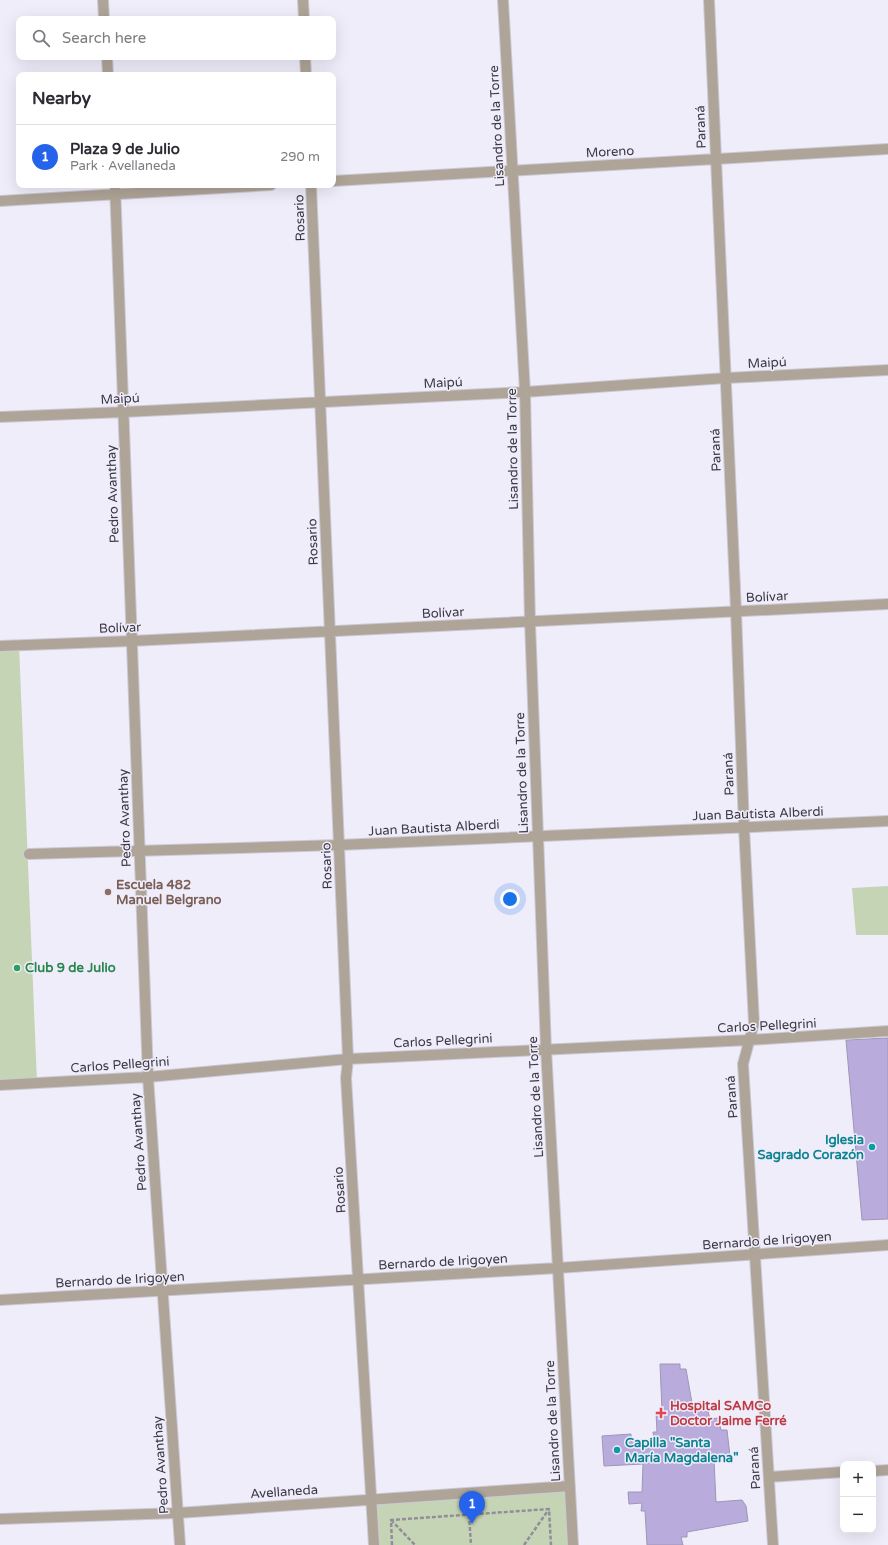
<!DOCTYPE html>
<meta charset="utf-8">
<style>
body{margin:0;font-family:"Varela Round",sans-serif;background:#f2f2f3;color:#2b2b33}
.controls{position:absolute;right:12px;bottom:12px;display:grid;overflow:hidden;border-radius:8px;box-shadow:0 4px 16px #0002}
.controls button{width:36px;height:36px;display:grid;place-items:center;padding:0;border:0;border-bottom:1px solid #e1e1e2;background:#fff;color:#2b2b33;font:20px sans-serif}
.you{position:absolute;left:510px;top:899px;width:14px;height:14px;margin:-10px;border:3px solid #fff;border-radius:50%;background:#1a73e8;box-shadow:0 0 0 6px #1a73e833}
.badge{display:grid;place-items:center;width:26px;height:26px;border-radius:50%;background:#2563eb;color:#fff;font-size:13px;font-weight:700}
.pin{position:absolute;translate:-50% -33px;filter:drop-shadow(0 1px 2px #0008)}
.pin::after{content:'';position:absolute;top:21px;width:14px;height:12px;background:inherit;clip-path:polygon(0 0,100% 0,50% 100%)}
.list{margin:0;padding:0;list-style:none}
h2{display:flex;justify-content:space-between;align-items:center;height:52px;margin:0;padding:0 16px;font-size:17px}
h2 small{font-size:13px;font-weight:400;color:#7c7c81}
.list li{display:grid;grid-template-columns:26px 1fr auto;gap:12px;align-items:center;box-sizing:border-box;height:64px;padding:0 16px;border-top:1px solid #e1e1e2}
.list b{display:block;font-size:15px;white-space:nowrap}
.list p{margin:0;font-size:13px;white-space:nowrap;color:#7c7c81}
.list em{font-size:13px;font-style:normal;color:#7c7c81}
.icon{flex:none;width:22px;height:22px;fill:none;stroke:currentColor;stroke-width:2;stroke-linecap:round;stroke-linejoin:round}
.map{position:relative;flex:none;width:888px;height:1545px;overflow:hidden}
.search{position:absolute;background:#fff;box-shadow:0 4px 16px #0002;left:16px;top:16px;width:320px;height:44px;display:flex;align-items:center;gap:10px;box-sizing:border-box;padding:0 14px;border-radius:8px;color:#7c7c81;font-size:15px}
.panel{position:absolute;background:#fff;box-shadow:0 4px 16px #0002;left:16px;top:72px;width:320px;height:116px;border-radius:8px}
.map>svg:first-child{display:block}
.green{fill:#c6d4b6}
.building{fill:#b9abdc;stroke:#9f96b7}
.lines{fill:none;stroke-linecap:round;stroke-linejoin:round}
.minor-casing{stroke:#ccc9d7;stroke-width:12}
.path{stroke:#918d9b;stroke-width:2.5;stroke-dasharray:4 2;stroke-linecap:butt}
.minor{stroke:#aea497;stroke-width:10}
.education-dot{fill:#8d6e63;stroke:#f0edfb;stroke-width:1.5}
.leisure-dot{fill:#2e9e5b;stroke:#f0edfb;stroke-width:1.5}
.culture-dot{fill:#0f9aa8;stroke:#f0edfb;stroke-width:1.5}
.health-dot{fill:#e0444e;stroke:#f0edfb;stroke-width:1.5}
.labels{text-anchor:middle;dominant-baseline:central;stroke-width:3;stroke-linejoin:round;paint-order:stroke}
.street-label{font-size:13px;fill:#3c3846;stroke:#f0edfb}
.education-label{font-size:13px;font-weight:bold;fill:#785e54;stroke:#f0edfb;text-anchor:start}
.leisure-label{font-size:13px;font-weight:bold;fill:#27864d;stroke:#f0edfb;text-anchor:start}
.culture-label{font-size:13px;font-weight:bold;fill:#0d838f;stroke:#f0edfb;text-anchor:end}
.health-label{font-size:13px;font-weight:bold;fill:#be3a42;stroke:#f0edfb;text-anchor:start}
</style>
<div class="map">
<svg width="888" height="1545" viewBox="0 0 888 1545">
<rect width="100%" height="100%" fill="#f0edfb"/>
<path class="green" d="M 19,645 L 37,1082 L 0,1084 L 0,646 Z
M 888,886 L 888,935 L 856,935 L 852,888 Z
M 565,1491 L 568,1545 L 378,1545 L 375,1502 Z"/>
<path class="building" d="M 888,1038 L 888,1219 L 862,1220 L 846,1040 Z
M 660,1364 L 680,1364 L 680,1369 L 686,1369 L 692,1403 L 701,1402 L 704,1411 L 708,1411 L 710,1419 L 718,1418 L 721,1430 L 727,1430 L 730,1456 L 714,1460 L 716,1502 L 742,1500 L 746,1506 L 748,1521 L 687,1532 L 687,1537 L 681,1537 L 683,1545 L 647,1545 L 645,1511 L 641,1511 L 642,1503 L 629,1504 L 628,1492 L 642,1492 L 643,1464 L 604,1466 L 602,1436 L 631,1434 L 631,1441 L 654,1439 L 653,1432 L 657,1432 L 656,1412 L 662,1411 Z"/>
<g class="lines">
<defs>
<path id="minor" d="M 103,0 L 104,19
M 303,0 L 304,19
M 503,0 L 525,392 L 530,622 L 546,1049 L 573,1545
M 709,0 L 736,611 L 744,827 L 754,1023 L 743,1064 L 773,1545
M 107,57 L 108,75
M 305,57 L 306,75
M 333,181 L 888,149
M 115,185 L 148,1077 L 180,1545
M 311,185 L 348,1059 L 346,1078 L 374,1545
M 0,201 L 271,185
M 0,417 L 124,412 L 525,392 L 726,378 L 888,370
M 0,646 L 131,641 L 888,604
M 29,854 L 339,845 L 888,821
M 0,1085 L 148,1077 L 348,1059 L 750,1040 L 888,1031
M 0,1300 L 558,1268 L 888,1245
M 873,1471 L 888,1470
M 769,1477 L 843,1472
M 0,1519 L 178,1513 L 570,1486"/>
</defs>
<use href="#minor" class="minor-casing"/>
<path class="path" d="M 469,1515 L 471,1545
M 391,1520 L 415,1545
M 392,1545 L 391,1520 L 549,1509 L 551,1545
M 524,1545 L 549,1509"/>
<use href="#minor" class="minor"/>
</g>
<circle class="education-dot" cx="108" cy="892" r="4"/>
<circle class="leisure-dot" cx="17" cy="968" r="4"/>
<g class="culture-dot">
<circle cx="872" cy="1147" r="4"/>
<circle cx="617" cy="1450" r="4"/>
</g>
<path class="health-dot" d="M659 1407h4v4h4v4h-4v4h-4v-4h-4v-4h4z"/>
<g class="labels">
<g class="street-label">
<text transform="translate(497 126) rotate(-93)">Lisandro de la Torre</text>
<text transform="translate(701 127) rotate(-92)">Paraná</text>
<text transform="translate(610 152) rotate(-3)">Moreno</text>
<text transform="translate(300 218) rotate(-92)">Rosario</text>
<text transform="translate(767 363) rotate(-3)">Maipú</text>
<text transform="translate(443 383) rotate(-3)">Maipú</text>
<text transform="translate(120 399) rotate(-3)">Maipú</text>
<text transform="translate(513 449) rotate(-91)">Lisandro de la Torre</text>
<text transform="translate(716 450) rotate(-92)">Paraná</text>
<text transform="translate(113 494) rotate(-92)">Pedro Avanthay</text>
<text transform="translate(313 542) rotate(-92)">Rosario</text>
<text transform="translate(767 597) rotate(-3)">Bolívar</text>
<text transform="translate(443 613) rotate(-3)">Bolívar</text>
<text transform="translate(120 628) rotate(-2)">Bolívar</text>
<text transform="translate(522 773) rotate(-92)">Lisandro de la Torre</text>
<text transform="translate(729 774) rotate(-92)">Paraná</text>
<text transform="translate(758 814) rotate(-2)">Juan Bautista Alberdi</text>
<text transform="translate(125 818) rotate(-92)">Pedro Avanthay</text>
<text transform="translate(434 828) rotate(-3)">Juan Bautista Alberdi</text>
<text transform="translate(327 866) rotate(-92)">Rosario</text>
<text transform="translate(767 1026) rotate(-3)">Carlos Pellegrini</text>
<text transform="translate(443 1041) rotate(-3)">Carlos Pellegrini</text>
<text transform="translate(120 1065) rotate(-4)">Carlos Pellegrini</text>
<text transform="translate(536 1097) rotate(-93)">Lisandro de la Torre</text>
<text transform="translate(732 1097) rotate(-94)">Paraná</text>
<text transform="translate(139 1142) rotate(-94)">Pedro Avanthay</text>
<text transform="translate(340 1190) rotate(-94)">Rosario</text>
<text transform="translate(767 1241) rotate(-4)">Bernardo de Irigoyen</text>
<text transform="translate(443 1262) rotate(-3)">Bernardo de Irigoyen</text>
<text transform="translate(120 1280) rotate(-3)">Bernardo de Irigoyen</text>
<text transform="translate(553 1421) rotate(-93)">Lisandro de la Torre</text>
<text transform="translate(161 1465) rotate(-94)">Pedro Avanthay</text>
<text transform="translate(755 1468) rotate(-93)">Paraná</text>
<text transform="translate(284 1492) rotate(-4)">Avellaneda</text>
</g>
<g class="education-label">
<text x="116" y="885">Escuela 482<tspan x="116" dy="15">Manuel Belgrano</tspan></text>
</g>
<g class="leisure-label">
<text x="25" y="968">Club 9 de Julio</text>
</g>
<g class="culture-label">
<text x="864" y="1140">Iglesia<tspan x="864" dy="15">Sagrado Corazón</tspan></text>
<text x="625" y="1443" text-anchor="start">Capilla "Santa<tspan x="625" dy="15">María Magdalena"</tspan></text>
</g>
<g class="health-label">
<text x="670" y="1406">Hospital SAMCo<tspan x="670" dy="15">Doctor Jaime Ferré</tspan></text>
</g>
</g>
</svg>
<div class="controls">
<button>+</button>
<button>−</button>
</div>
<div class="you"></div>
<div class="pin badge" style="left:472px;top:1524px">1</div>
<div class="search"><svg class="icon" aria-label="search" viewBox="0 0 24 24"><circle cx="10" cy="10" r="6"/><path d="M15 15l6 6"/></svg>Search here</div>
<section class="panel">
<h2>Nearby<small></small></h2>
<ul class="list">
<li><span class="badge">1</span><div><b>Plaza 9 de Julio</b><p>Park · Avellaneda</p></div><em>290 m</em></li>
</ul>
</section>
</div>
